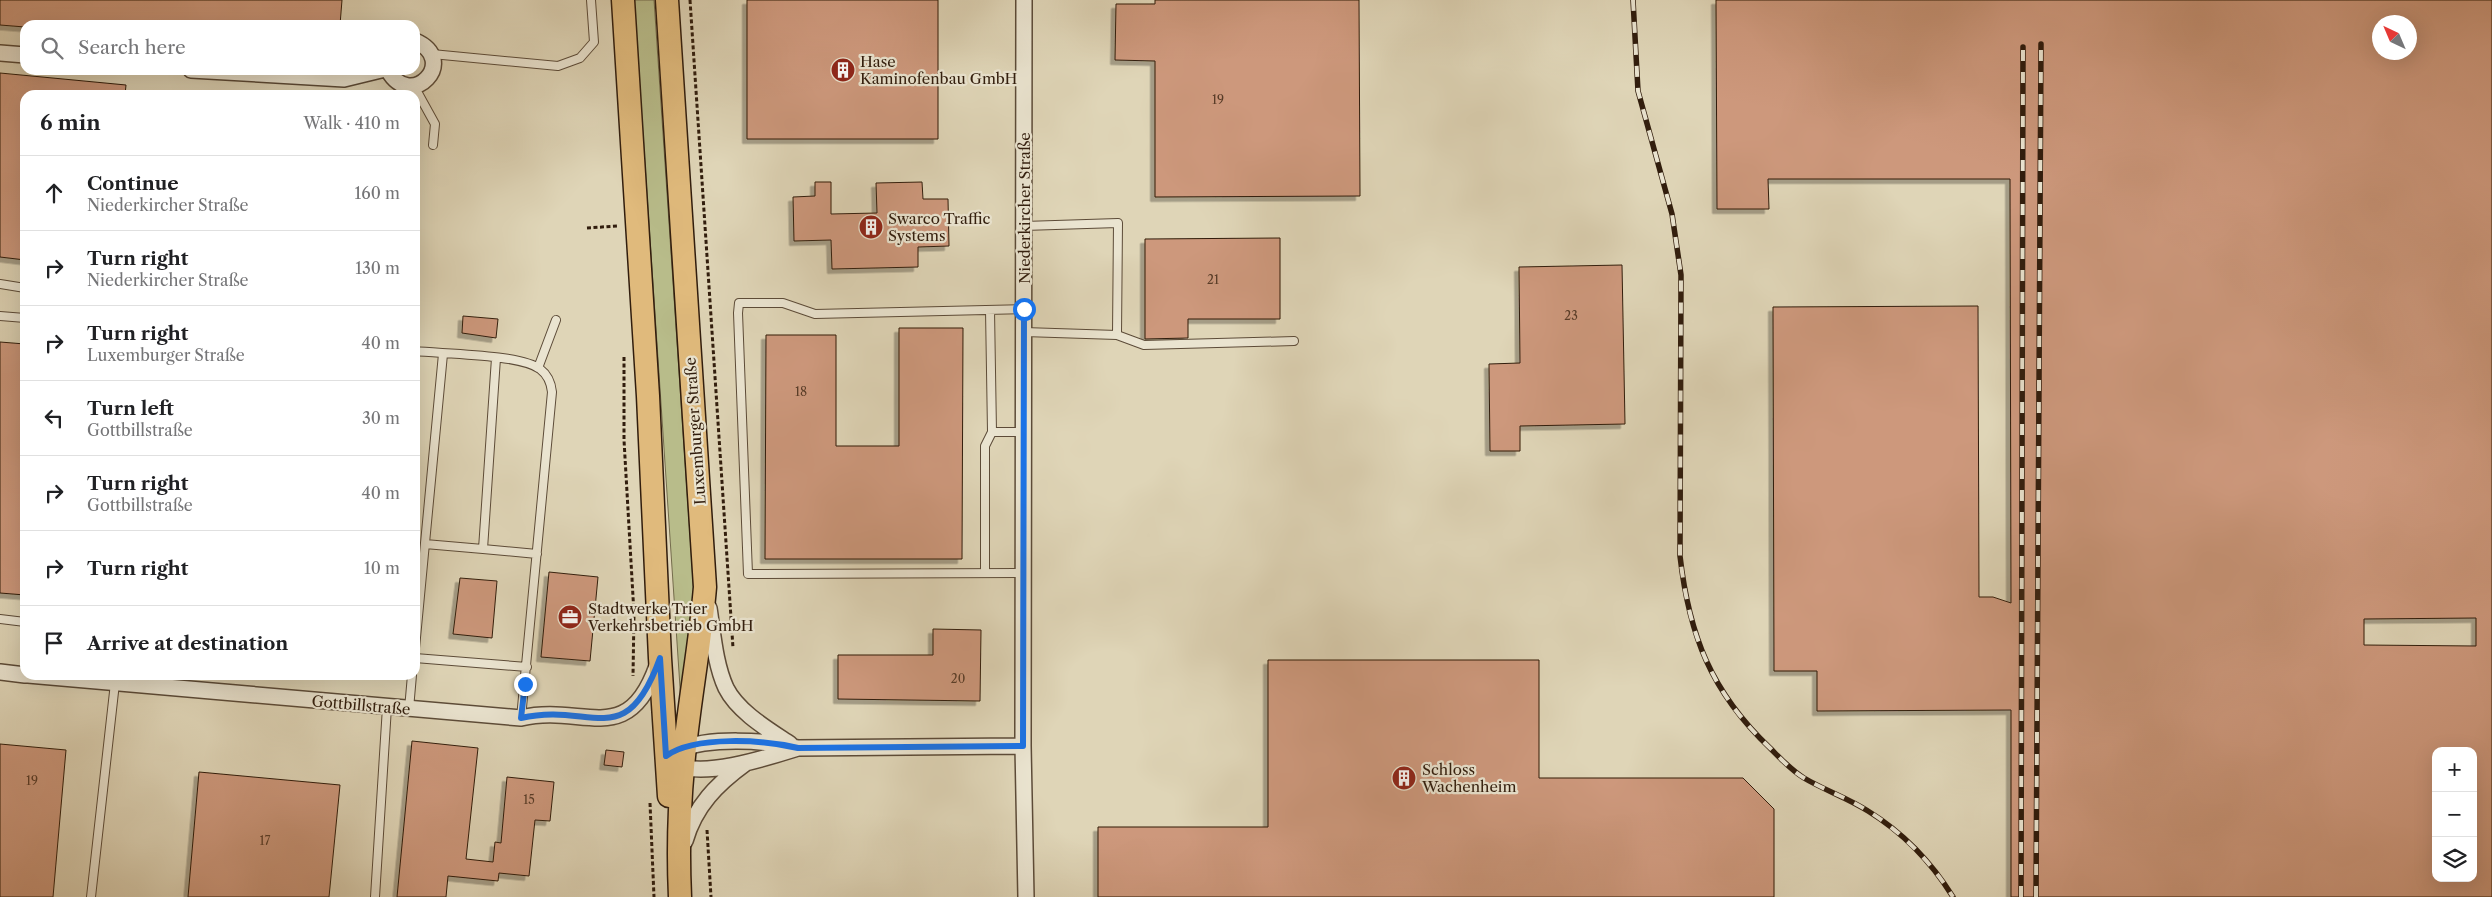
<!DOCTYPE html>
<meta charset="utf-8">
<style>
body{margin:0;font-family:"Libre Caslon Text",serif;background:#f6f6f6;color:#202124}
.controls{position:absolute;right:15px;bottom:15px;display:grid;overflow:hidden;border-radius:10px;box-shadow:0 5px 20px #0002}
.controls button{width:45px;height:45px;display:grid;place-items:center;padding:0;border:0;border-bottom:1px solid #e0e0e0;background:#fff;color:#202124;font:25px sans-serif}
.compass{position:absolute;left:2372px;top:15px;width:45px;height:45px;border-radius:50%;background:#fff;box-shadow:0 5px 20px #0002;rotate:316deg}
.stop{position:absolute;width:15px;height:15px;margin:-11px;border:4px solid #1a73e8;border-radius:50%;background:#fff}
.stop.end{background:#1a73e8;border-color:#fff;box-shadow:0 1px 5px #0008}
.list{margin:0;padding:0;list-style:none}
h2{display:flex;justify-content:space-between;align-items:center;height:65px;margin:0;padding:0 20px;font-size:21px}
h2 small{font-size:16px;font-weight:400;color:#757577}
.list li{display:grid;grid-template-columns:32px 1fr auto;gap:15px;align-items:center;box-sizing:border-box;height:75px;padding:0 20px;border-top:1px solid #e0e0e0}
.list b{display:block;font-size:19px;white-space:nowrap}
.list p{margin:0;font-size:16px;white-space:nowrap;color:#757577}
.list em{font-size:16px;font-style:normal;color:#757577}
.icon{flex:none;width:28px;height:28px;fill:none;stroke:currentColor;stroke-width:2;stroke-linecap:round;stroke-linejoin:round}
.map{position:relative;flex:none;width:2492px;height:897px;overflow:hidden}
.search{position:absolute;background:#fff;box-shadow:0 5px 20px #0002;left:20px;top:20px;width:400px;height:55px;display:flex;align-items:center;gap:12px;box-sizing:border-box;padding:0 18px;border-radius:15px;color:#757577;font-size:19px}
.panel{position:absolute;background:#fff;box-shadow:0 5px 20px #0002;left:20px;top:90px;width:400px;height:590px;border-radius:15px}
.map>svg:first-child{display:block}
.green{fill:#b8bc8a;stroke:#746c4c}
.building{fill:#cd987b;stroke:#311d0d;fill-rule:evenodd;filter:url(#shadow)}
.lines{fill:none;stroke-linecap:round;stroke-linejoin:round}
.service-casing{stroke:#5c4b38;stroke-width:10}
.minor-casing{stroke:#5c4b38;stroke-width:18}
.primary-casing{stroke:#311d0d;stroke-width:25}
.path{stroke:#311d0d;stroke-width:3;stroke-dasharray:4 2.5;stroke-linecap:butt}
.service{stroke:#eae4d0;stroke-width:8}
.minor{stroke:#eae4d0;stroke-width:15}
.primary{stroke:#e0ba7c;stroke-width:22}
.rail-casing{stroke:#311d0d;stroke-width:5.5}
.rail{stroke:#eae4d0;stroke-width:4;stroke-dasharray:11;stroke-linecap:butt}
.route{stroke:#1a73e8;stroke-width:6}
.labels{text-anchor:middle;dominant-baseline:central;stroke-width:4.5;stroke-linejoin:round;paint-order:stroke}
.number-label{font-size:12px;fill:#583c28}
.poi-label{font-size:15px;fill:#311d0d;stroke:#eae4d0;text-anchor:start}
.street-label{font-size:15px;fill:#311d0d;stroke:#eae4d0}
</style>
<div class="map">
<svg width="2492" height="897" viewBox="0 0 2492 897">
<defs>
<filter id="shadow"><feDropShadow dx="-4.5" dy="4.5" stdDeviation="0" flood-color="#0004"/></filter>
</defs>
<rect width="100%" height="100%" fill="#dfd5b7"/>
<filter id="stains"><feTurbulence type="fractalNoise" baseFrequency=".004" numOctaves="4"/><feColorMatrix values="0 0 0 0 .2 0 0 0 0 .09 0 0 0 0 .02 0 0 0 .5 -.17"/></filter>
<radialGradient id="worn" r=".72"><stop offset=".6" stop-color="#630" stop-opacity="0"/><stop offset="1" stop-color="#630" stop-opacity=".3"/></radialGradient>
<path class="green" d="M 634,0 L 654,0 L 692,565 L 695,614 L 681,702 Z"/>
<path class="building" d="M 0,0 L 342,0 L 340,25 L 25,25 L 25,27 L 0,25 Z
M 747,0 L 938,0 L 938,139 L 747,139 Z
M 1155,0 L 1359,0 L 1360,196 L 1155,197 L 1155,61 L 1115,60 L 1116,4 L 1155,4 Z
M 1716,0 L 2492,0 L 2492,897 L 2011,897 L 2011,710 L 1817,711 L 1817,671 L 1774,671 L 1773,307 L 1978,306 L 1979,597 L 1993,597 L 2011,603 L 2010,179 L 1768,179 L 1769,209 L 1717,209 ZM 2380,22 L 2410,22 L 2410,52 L 2380,52 ZM 2476,618 L 2476,646 L 2364,645 L 2364,619 ZM 2436,751 L 2473,751 L 2473,878 L 2436,878 Z
M 0,73 L 126,85 L 125,95 L 25,95 L 25,260 L 0,257 Z
M 815,182 L 831,182 L 831,214 L 877,213 L 876,183 L 922,182 L 923,199 L 948,199 L 949,246 L 918,247 L 918,267 L 832,269 L 831,240 L 794,241 L 793,197 L 815,196 Z
M 1280,238 L 1280,319 L 1188,319 L 1188,338 L 1145,339 L 1145,239 Z
M 1622,265 L 1625,424 L 1520,426 L 1520,451 L 1490,451 L 1489,364 L 1520,363 L 1519,267 Z
M 463,316 L 498,319 L 496,338 L 462,333 Z
M 899,328 L 963,328 L 962,559 L 765,559 L 766,335 L 836,335 L 836,446 L 899,446 Z
M 0,342 L 25,344 L 25,595 L 0,593 Z
M 549,572 L 598,577 L 590,661 L 541,657 Z
M 460,578 L 497,581 L 492,638 L 453,634 Z
M 933,629 L 981,630 L 980,701 L 838,699 L 838,655 L 933,655 Z
M 1268,660 L 1539,660 L 1539,778 L 1743,778 L 1774,809 L 1774,897 L 1098,897 L 1098,827 L 1268,827 Z
M 412,741 L 478,748 L 466,859 L 493,862 L 495,842 L 501,843 L 507,777 L 554,782 L 550,821 L 535,820 L 529,876 L 499,873 L 498,881 L 448,876 L 446,897 L 397,897 Z
M 0,744 L 66,750 L 53,897 L 0,897 Z
M 606,750 L 624,752 L 622,767 L 604,765 Z
M 199,772 L 340,785 L 329,897 L 188,897 Z"/>
<g class="lines">
<defs>
<path id="service" d="M 432,54 L 558,66 L 580,58 L 594,42 L 591,0
M 414,86 L 435,124 L 433,145
M 1024,226 L 1118,223 L 1117,335
M 0,284 L 25,288
M 990,310 L 992,432
M 0,316 L 25,318
M 1024,332 L 1117,335 L 1144,345 L 1294,341
M 415,351 C 443,354 520,354 540,369 C 548,375 551,382 552,392 L 521,718
M 496,358 L 483,549 L 537,554
M 538,368 L 556,320
M 425,544 L 483,549
M 985,573 L 985,446 L 992,432 L 1024,432
M 1024,573 L 748,574 L 738,313 L 739,303 L 783,303 L 815,314 L 1024,309
M 0,619 L 25,622
M 415,648 L 443,354
M 415,658 L 527,667
M 409,709 L 412,675
M 91,897 L 115,683
M 375,897 L 387,707"/>
<path id="minor" d="M 1024,0 L 1023,746 L 1026,897
M 0,53 L 25,55
M 191,70 L 344,79 L 381,70
M 388,70 C 411,112 460,60 415,41
M 709,608 C 713,634 715,664 726,688 C 738,712 769,730 790,744
M 0,672 L 25,675
M 28,675 L 521,718 C 583,703 627,750 657,666
M 678,750 C 710,737 765,740 798,748
M 675,764 C 702,779 769,757 798,748 L 1023,746
M 685,841 C 695,806 717,784 746,763"/>
<path id="primary" d="M 623,0 L 648,396 L 660,658 L 669,796
M 667,0 L 705,587 C 700,648 688,707 683,767 C 679,810 678,854 680,897"/>
</defs>
<use href="#service" class="service-casing"/>
<use href="#minor" class="minor-casing"/>
<use href="#primary" class="primary-casing"/>
<path class="path" d="M 690,0 L 733,648
M 587,228 L 617,226
M 624,357 L 624,440 L 634,614 L 633,676
M 650,803 L 654,897
M 707,830 L 711,897"/>
<use href="#service" class="service"/>
<use href="#minor" class="minor"/>
<use href="#primary" class="primary"/>
<defs>
<path id="rail" d="M 1633,0 L 1638,91 L 1672,214 L 1681,275 L 1680,556 C 1689,635 1711,692 1770,748 C 1780,758 1791,770 1804,778 C 1824,790 1848,798 1868,811 C 1902,832 1932,863 1953,897
M 2021,897 L 2023,47
M 2036,897 L 2041,44"/>
</defs>
<use href="#rail" class="rail-casing"/>
<use href="#rail" class="rail"/>
</g>
<g class="lines">
<path class="route" d="M 525,684 L 521,718 C 592,701 625,755 660,658 L 666,756 C 695,735 765,740 798,748 L 1023,746 L 1024,309"/>
</g>
<defs>
<symbol id="building-disc" viewBox="-11 -11 22 22"><circle r="9.5" fill="#8f2418" stroke="#eae4d0"/><path d="M-4-6H4V6H1V3H-1V6H-4ZM-2.5-4.3h1.7v1.8h-1.7ZM.8-4.3h1.7v1.8H.8ZM-2.5-1h1.7V.8h-1.7ZM.8-1h1.7V.8H.8Z" fill="#fff"/></symbol>
<symbol id="office-disc" viewBox="-11 -11 22 22"><circle r="9.5" fill="#8f2418" stroke="#eae4d0"/><path d="M-6-3h4V-5.5h4V-3h4V5H-6ZM-1-4.5V-3h2v-1.5ZM-6 0V1H6V0Z" fill="#fff"/></symbol>
</defs>
<g fill-rule="evenodd">
<use href="#building-disc" x="829" y="56" width="28" height="28"/>
<use href="#building-disc" x="857" y="213" width="28" height="28"/>
<use href="#office-disc" x="556" y="603" width="28" height="28"/>
<use href="#building-disc" x="1390" y="764" width="28" height="28"/>
</g>
<g class="labels">
<g class="number-label">
<text x="1218" y="99">19</text>
<text x="1213" y="279">21</text>
<text x="1571" y="315">23</text>
<text x="801" y="391">18</text>
<text x="958" y="678">20</text>
<text x="32" y="780">19</text>
<text x="529" y="799">15</text>
<text x="265" y="840">17</text>
</g>
<g class="poi-label">
<text x="860" y="61">Hase<tspan x="860" dy="17">Kaminofenbau GmbH</tspan></text>
<text x="888" y="218">Swarco Traffic<tspan x="888" dy="17">Systems</tspan></text>
<text x="588" y="608">Stadtwerke Trier<tspan x="588" dy="17">Verkehrsbetrieb GmbH</tspan></text>
<text x="1422" y="769">Schloss<tspan x="1422" dy="17">Wachenheim</tspan></text>
</g>
<g class="street-label">
<text transform="translate(1024 208) rotate(-90)">Niederkircher Straße</text>
<text transform="translate(695 431) rotate(-94)">Luxemburger Straße</text>
<text transform="translate(361 705) rotate(5)">Gottbillstraße</text>
</g>
</g>
<rect width="100%" height="100%" filter="url(#stains)"/>
<rect width="100%" height="100%" fill="url(#worn)"/>
</svg>
<div class="controls">
<button>+</button>
<button>−</button>
<button><svg class="icon" aria-label="layers" viewBox="0 0 24 24"><path d="M12 4l9 5-9 5-9-5zM3 14l9 5 9-5"/></svg></button>
</div>
<svg class="compass" viewBox="-18 -18 36 36"><path d="M0-13l5 13h-10z" fill="#e53935"/><path d="M0 13l5-13h-10z" fill="#757577"/></svg>
<div class="stop" style="left:1024px;top:309px"></div>
<div class="stop end" style="left:525px;top:684px"></div>
<div class="search"><svg class="icon" aria-label="search" viewBox="0 0 24 24"><circle cx="10" cy="10" r="6"/><path d="M15 15l6 6"/></svg>Search here</div>
<section class="panel">
<h2>6 min<small>Walk · 410 m</small></h2>
<ul class="list">
<li><svg class="icon" aria-label="ahead" viewBox="0 0 24 24"><path d="M12 20V5M6 11l6-6 6 6"/></svg><div><b>Continue</b><p>Niederkircher Straße</p></div><em>160 m</em></li>
<li><svg class="icon" aria-label="right" viewBox="0 0 24 24"><path d="M7 20v-9h11M14 6l5 5-5 5"/></svg><div><b>Turn right</b><p>Niederkircher Straße</p></div><em>130 m</em></li>
<li><svg class="icon" aria-label="right" viewBox="0 0 24 24"><path d="M7 20v-9h11M14 6l5 5-5 5"/></svg><div><b>Turn right</b><p>Luxemburger Straße</p></div><em>40 m</em></li>
<li><svg class="icon" aria-label="left" viewBox="0 0 24 24"><path d="M17 20v-9H6M10 6l-5 5 5 5"/></svg><div><b>Turn left</b><p>Gottbillstraße</p></div><em>30 m</em></li>
<li><svg class="icon" aria-label="right" viewBox="0 0 24 24"><path d="M7 20v-9h11M14 6l5 5-5 5"/></svg><div><b>Turn right</b><p>Gottbillstraße</p></div><em>40 m</em></li>
<li><svg class="icon" aria-label="right" viewBox="0 0 24 24"><path d="M7 20v-9h11M14 6l5 5-5 5"/></svg><div><b>Turn right</b></div><em>10 m</em></li>
<li><svg class="icon" aria-label="arrive" viewBox="0 0 24 24"><path d="M6 21V4h12l-3 4 3 4H6"/></svg><div><b>Arrive at destination</b></div></li>
</ul>
</section>
</div>
